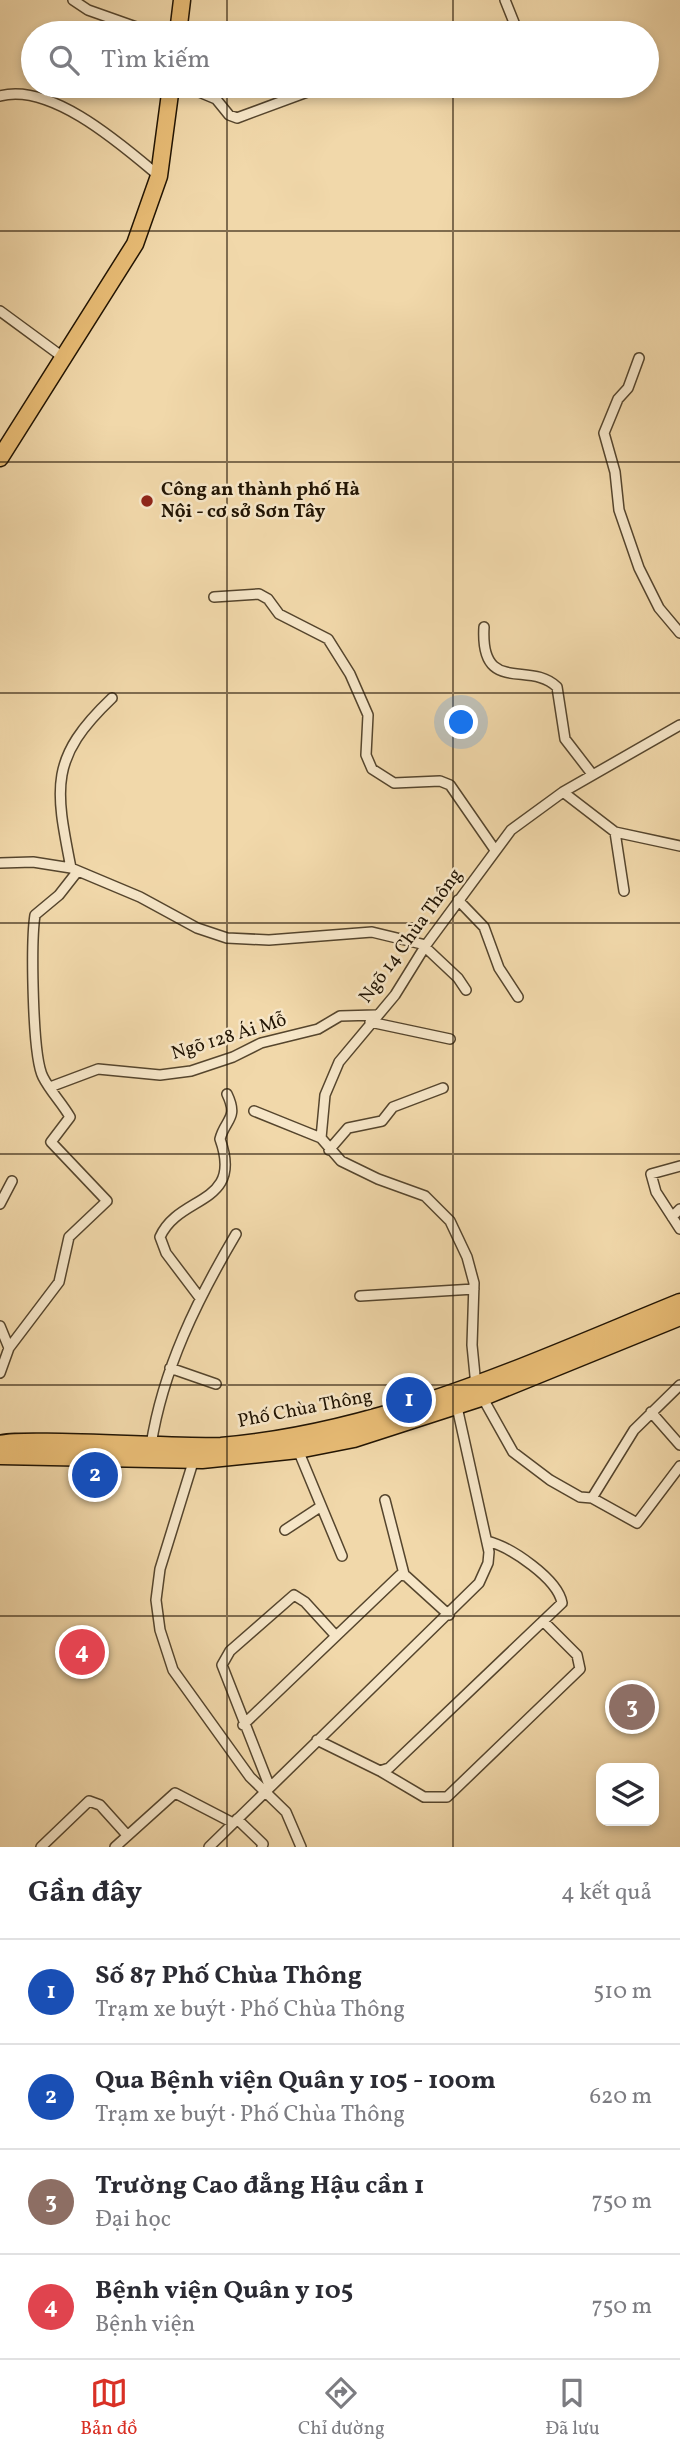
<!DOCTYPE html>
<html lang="vi">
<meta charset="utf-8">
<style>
body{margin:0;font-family:Vollkorn,serif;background:#f2f2f3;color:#2b2b33}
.controls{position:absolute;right:21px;bottom:21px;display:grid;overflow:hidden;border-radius:14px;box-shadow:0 4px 10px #0003}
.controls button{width:63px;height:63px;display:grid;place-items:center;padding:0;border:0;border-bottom:2px solid #e1e1e2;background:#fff;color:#2b2b33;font:35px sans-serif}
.you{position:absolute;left:462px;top:723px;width:24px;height:24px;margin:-18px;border:5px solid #fff;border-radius:50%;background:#1a73e8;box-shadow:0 0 0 10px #1a73e833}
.badge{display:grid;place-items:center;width:46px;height:46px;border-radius:50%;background:#d93025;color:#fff;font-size:23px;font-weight:700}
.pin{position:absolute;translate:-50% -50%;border:4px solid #fff;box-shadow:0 2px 7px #0006}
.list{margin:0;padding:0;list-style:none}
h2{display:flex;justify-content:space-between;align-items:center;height:91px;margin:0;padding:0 28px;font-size:30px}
h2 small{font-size:23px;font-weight:400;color:#7c7c81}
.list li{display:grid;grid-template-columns:46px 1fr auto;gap:21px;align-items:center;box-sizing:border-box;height:105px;padding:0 28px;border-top:2px solid #e1e1e2}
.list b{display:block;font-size:26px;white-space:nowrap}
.list p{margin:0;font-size:23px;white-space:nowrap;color:#7c7c81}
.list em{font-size:23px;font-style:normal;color:#7c7c81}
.icon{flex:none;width:38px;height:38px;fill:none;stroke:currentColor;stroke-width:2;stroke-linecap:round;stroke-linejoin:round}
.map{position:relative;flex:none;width:680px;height:1847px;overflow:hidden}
.search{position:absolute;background:#fff;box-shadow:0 4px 10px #0003;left:21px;right:21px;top:21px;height:77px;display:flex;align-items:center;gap:18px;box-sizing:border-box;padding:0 24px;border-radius:38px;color:#7c7c81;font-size:26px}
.sheet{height:511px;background:#fff}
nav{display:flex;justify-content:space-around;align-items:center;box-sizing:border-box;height:98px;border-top:2px solid #e1e1e2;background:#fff;font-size:19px;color:#7c7c81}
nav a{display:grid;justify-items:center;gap:4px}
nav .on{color:#d93025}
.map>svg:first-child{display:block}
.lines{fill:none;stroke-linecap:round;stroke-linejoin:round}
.street-casing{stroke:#55452d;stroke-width:12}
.highway-casing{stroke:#211403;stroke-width:19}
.street{stroke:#f6e6c8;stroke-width:9}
.highway{stroke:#e8bc75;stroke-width:16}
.grid{fill:none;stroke:#211403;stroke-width:2;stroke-opacity:0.55}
.poi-dot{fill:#8f2418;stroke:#f6e6c8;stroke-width:2.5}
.labels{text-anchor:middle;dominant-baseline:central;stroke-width:5;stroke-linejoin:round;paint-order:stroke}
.poi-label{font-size:19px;font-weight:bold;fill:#211403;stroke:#f6e6c8;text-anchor:start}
.street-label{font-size:19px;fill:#211403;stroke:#f6e6c8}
</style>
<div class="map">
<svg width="680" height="1847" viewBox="0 0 680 1847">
<rect width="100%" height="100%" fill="#f1d8aa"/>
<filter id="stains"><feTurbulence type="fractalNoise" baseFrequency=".00286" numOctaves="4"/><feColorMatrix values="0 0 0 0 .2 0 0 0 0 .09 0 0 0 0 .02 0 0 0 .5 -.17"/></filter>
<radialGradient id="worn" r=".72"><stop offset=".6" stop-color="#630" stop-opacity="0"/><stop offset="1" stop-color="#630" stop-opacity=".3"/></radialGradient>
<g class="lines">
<defs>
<path id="street" d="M 73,0 L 88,10 L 153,33
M 505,0 L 515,25
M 185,86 L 216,99 L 229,115 L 237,118 L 318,88 L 336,87
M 0,96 C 51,82 122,145 159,176
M 0,311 L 64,358
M 639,358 L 628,388 L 618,399 L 604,433 L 615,472 L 619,510 L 639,568 L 659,608 L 680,633
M 214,597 L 259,594 L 268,599 L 279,614 L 328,639 L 350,674 L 368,715 L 366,755 L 372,769 L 394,783 L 440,781 L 450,785 L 495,850
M 484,627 C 480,696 530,660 557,687 L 565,739 L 592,774
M 680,725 L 563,792 L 511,830 L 426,945 L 395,995 L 339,1062 L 325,1095 L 321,1138 L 341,1161 L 378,1179 L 425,1196 L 450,1221 L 467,1257 L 474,1283 L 472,1345 L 476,1386 L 513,1452 L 550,1480 L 580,1497 L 592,1498 L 637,1523 L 680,1466
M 563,792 L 615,832 L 680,846
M 615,832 L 624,891
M 0,863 L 33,862 L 71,868 L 140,897 L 197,928 L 227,938 L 269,940 L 372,932 L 426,945
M 71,868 C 55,787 49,758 112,698
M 458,900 L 484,927 L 499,968 L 518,997
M 425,947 L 458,978 L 466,990
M 370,1022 L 450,1039
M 50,1087 L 98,1069 L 160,1075 L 191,1071 L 233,1057 L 261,1043 L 318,1029 L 340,1016 L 376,1015
M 254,1111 L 321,1138
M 329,1150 L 348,1128 L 382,1121 L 393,1107 L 443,1088
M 680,1166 L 651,1174 L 656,1192 L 680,1229
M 0,1204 L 12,1181
M 672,1217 L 680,1209
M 360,1296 L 474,1289
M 200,1298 L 166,1253 L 160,1237 C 179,1194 244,1206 220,1139 C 225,1119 239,1119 227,1094
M 0,1326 L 9,1348
M 170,1368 L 216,1384
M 0,1373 L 9,1348 L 59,1282 L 69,1237 L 107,1201 L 51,1142 L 70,1117 C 62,1103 50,1091 43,1077 C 32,1056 31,941 35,915 L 59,895 L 77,872
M 651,1412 L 680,1445
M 151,1445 C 163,1369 197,1300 236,1234
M 298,1450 L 342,1556
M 194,1459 L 160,1569 L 156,1600 L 160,1630 L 173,1670 L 250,1777 L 286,1812 L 301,1847
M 592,1498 L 634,1430 L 680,1385
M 385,1500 L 404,1574
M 285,1530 L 320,1507
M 243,1725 L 400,1575 L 406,1576 L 449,1615
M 317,1740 L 380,1771 L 389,1768 L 562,1603 C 558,1579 511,1547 487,1541
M 380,1771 L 424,1797 L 447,1797 L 580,1669 L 577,1655 L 543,1621
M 269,1785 L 222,1665 L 230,1651 L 294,1595 L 305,1602 L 336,1636
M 237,1819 L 263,1844 L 262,1847
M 41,1847 L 89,1801 L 100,1805 L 127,1835
M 115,1847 L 175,1793 L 233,1823
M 209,1847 L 479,1583 L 488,1563 L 489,1552 L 457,1407"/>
<path id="highway" d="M 178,33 L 182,0
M 0,458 L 135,244 L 159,176 L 171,86
M 0,1444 C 10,1437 189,1448 221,1446 C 384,1432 530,1363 680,1302
M 0,1456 L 202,1460 L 298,1450 L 354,1439 L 481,1398 L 680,1317"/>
</defs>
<use href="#street" class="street-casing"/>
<use href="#highway" class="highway-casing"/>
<use href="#street" class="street"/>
<use href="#highway" class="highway"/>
</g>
<path class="grid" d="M 227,0 L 227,33M 453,0 L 453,33M 227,86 L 227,1847M 453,86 L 453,1847M 0,231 L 680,231M 0,462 L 680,462M 0,693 L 680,693M 0,923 L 680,923M 0,1154 L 680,1154M 0,1385 L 680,1385M 0,1616 L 680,1616"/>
<circle class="poi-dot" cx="147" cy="501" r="7"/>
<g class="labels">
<g class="poi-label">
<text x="161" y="490">Công an thành phố Hà<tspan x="161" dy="22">Nội - cơ sở Sơn Tây</tspan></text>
</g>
<g class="street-label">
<text transform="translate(411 936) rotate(-54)">Ngõ 14 Chùa Thông</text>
<text transform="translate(229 1037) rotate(-17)">Ngõ 128 Ái Mỗ</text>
<text transform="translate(305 1409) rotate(-11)">Phố Chùa Thông</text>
</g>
</g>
<rect width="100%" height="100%" filter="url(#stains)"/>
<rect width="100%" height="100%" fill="url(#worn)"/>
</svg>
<div class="controls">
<button><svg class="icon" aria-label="layers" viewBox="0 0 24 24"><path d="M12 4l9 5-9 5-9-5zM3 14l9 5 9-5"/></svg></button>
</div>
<div class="you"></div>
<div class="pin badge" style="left:409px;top:1400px;background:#1a4fb4">1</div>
<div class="pin badge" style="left:95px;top:1475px;background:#1a4fb4">2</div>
<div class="pin badge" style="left:632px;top:1707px;background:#8d6e63">3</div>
<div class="pin badge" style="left:82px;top:1652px;background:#e0444e">4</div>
<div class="search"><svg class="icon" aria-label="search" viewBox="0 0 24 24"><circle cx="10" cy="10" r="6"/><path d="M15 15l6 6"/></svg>Tìm kiếm</div>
</div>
<section class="sheet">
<h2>Gần đây<small>4 kết quả</small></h2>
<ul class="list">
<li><span class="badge" style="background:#1a4fb4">1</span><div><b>Số 87 Phố Chùa Thông</b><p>Trạm xe buýt · Phố Chùa Thông</p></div><em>510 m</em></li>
<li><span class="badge" style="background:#1a4fb4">2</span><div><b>Qua Bệnh viện Quân y 105 - 100m</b><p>Trạm xe buýt · Phố Chùa Thông</p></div><em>620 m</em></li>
<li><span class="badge" style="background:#8d6e63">3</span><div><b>Trường Cao đẳng Hậu cần 1</b><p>Đại học</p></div><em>750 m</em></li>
<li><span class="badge" style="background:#e0444e">4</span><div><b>Bệnh viện Quân y 105</b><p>Bệnh viện</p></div><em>750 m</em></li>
</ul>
</section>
<nav>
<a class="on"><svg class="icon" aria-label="map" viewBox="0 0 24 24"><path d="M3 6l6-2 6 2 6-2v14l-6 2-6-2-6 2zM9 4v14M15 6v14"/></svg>Bản đồ</a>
<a><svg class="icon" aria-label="directions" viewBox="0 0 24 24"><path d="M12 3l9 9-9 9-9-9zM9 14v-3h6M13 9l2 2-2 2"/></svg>Chỉ đường</a>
<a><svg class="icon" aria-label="saved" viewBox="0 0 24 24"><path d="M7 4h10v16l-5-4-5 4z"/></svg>Đã lưu</a>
</nav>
